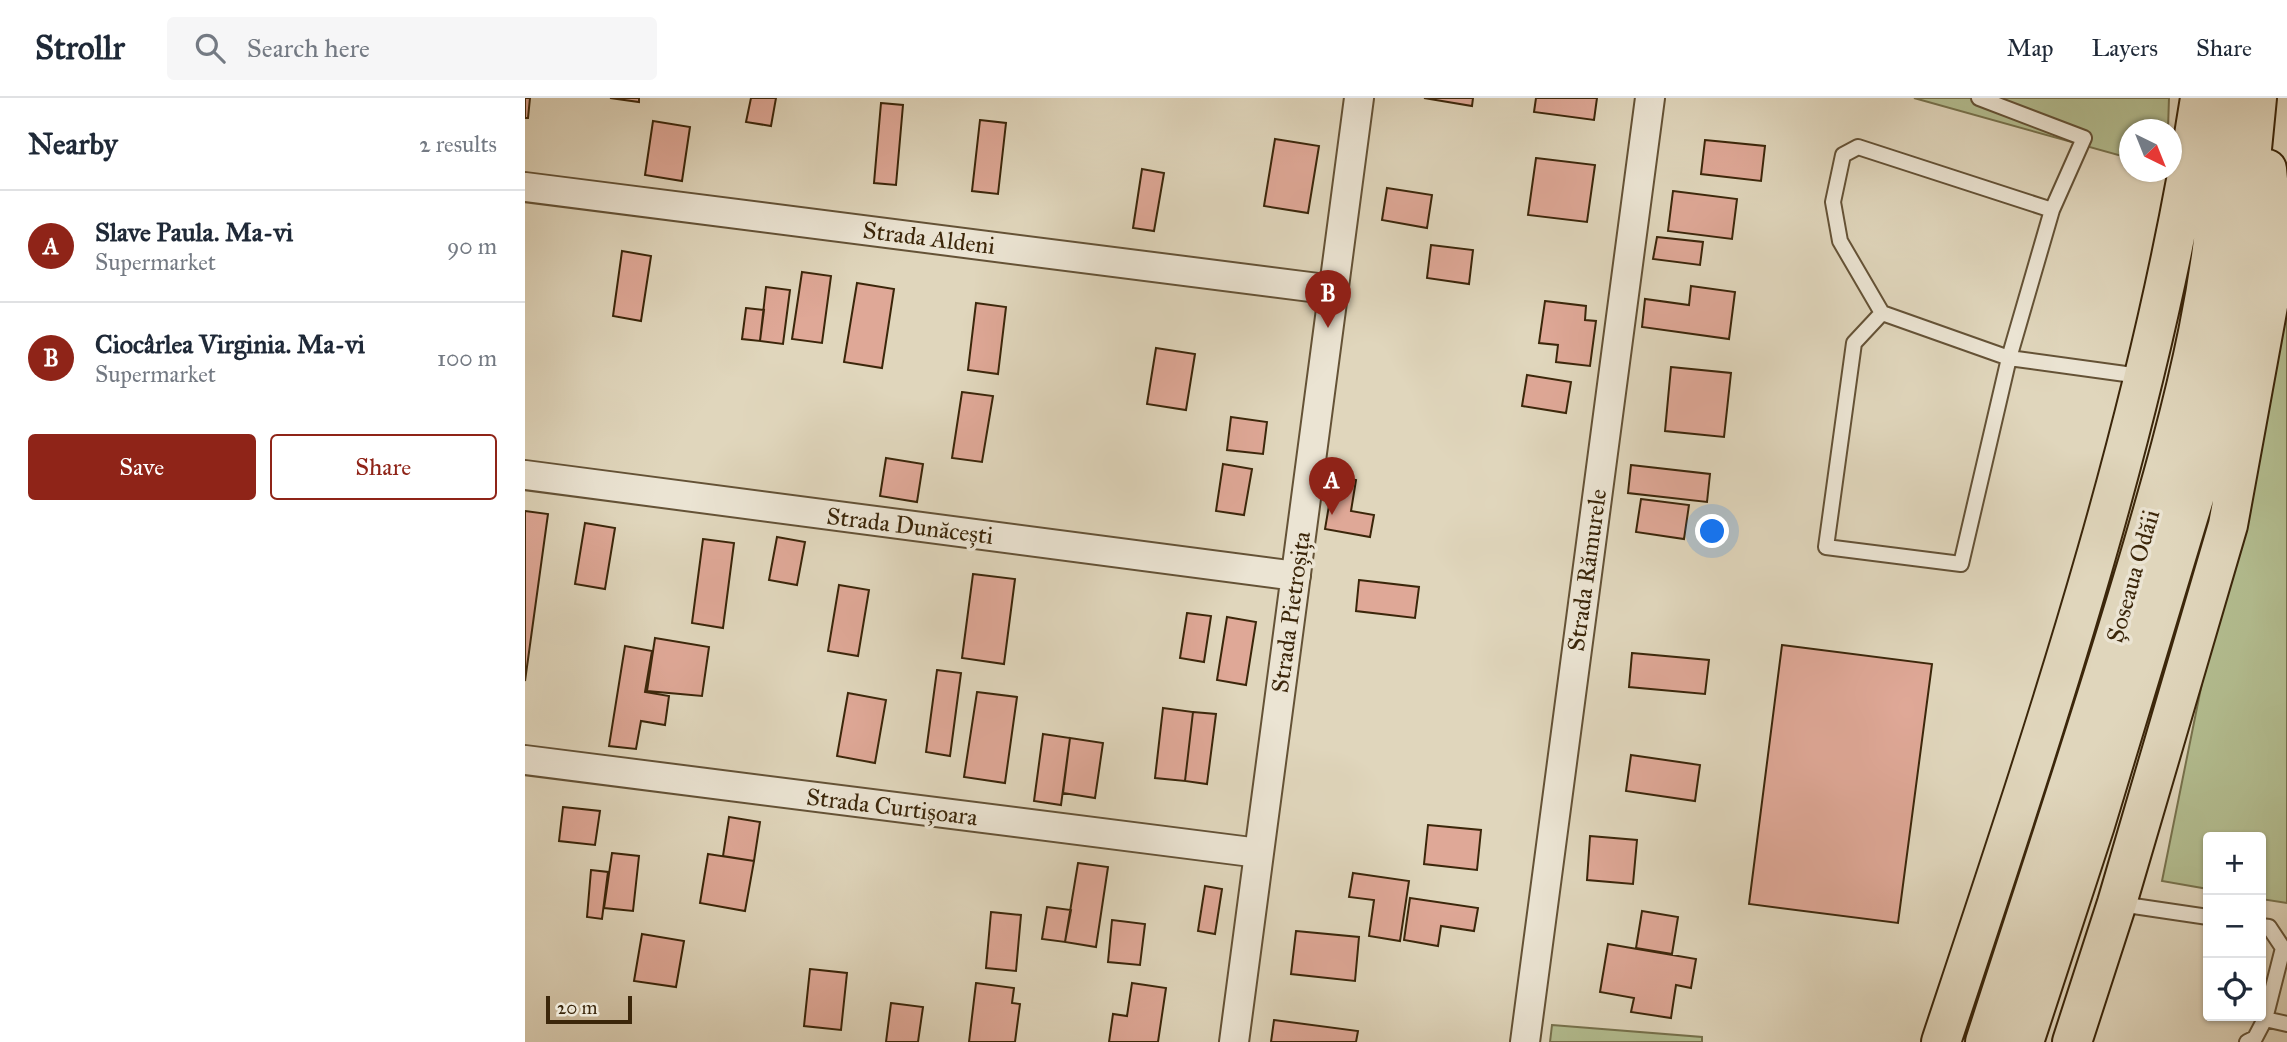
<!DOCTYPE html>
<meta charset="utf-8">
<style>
body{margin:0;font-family:"IM FELL Great Primer",serif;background:#f6f6f7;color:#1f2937}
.controls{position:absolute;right:21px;bottom:21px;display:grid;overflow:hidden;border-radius:7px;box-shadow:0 2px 5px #0004}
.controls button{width:63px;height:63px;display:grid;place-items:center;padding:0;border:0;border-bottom:2px solid #e0e1e3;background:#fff;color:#1f2937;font:35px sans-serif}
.compass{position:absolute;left:1594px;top:21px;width:63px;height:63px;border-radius:50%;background:#fff;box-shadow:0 2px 5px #0004;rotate:137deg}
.scale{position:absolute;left:21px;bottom:18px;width:86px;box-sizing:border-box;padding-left:7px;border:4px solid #3b260a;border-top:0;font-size:19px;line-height:24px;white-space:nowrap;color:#3b260a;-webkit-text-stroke:5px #ebe4d3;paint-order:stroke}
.you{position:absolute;left:1188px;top:434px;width:24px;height:24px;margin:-18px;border:5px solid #fff;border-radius:50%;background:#1a73e8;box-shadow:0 0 0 10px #1a73e833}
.badge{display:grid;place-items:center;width:46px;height:46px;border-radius:50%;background:#8f2418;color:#fff;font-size:23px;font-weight:700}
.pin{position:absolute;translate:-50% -58px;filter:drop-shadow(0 2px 4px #0008)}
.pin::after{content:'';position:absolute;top:37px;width:24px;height:21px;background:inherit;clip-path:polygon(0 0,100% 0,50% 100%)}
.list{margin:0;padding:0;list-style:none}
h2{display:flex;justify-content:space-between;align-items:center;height:91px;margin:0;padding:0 28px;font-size:30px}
h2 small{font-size:23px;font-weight:400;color:#747a83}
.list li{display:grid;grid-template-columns:46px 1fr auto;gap:21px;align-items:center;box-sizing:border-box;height:112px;padding:0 28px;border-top:2px solid #e0e1e3}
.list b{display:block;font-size:26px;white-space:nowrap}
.list p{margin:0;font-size:23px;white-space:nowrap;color:#747a83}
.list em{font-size:23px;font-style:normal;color:#747a83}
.actions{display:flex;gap:14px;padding:21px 28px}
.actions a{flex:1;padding:16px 0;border:2px solid #8f2418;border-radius:7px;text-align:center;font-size:24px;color:#8f2418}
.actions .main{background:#8f2418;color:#fff}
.icon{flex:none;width:38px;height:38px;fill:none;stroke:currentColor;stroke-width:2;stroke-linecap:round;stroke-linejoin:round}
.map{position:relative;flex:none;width:1762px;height:944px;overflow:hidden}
header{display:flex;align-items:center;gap:42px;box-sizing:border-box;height:98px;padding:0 35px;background:#fff;border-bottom:2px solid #e0e1e3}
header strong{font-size:33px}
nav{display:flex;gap:38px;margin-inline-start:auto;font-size:24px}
.search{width:490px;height:63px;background:#f6f6f7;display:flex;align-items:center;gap:18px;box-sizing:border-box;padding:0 24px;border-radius:7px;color:#747a83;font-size:26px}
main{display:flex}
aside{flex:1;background:#fff}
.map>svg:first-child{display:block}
.green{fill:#b3bd90;stroke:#77724d;stroke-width:2}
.building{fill:#dfa897;stroke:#3b260a;stroke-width:2}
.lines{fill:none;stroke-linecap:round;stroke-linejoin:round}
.service-casing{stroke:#645236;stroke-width:18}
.minor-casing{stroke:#645236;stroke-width:32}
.primary-casing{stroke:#3b260a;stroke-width:42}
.service{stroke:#ebe4d3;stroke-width:14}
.minor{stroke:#ebe4d3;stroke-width:28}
.primary{stroke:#e0d6bc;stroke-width:38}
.labels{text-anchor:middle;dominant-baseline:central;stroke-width:7;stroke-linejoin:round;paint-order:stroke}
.street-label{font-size:24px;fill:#3b260a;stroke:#ebe4d3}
</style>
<header>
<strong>Strollr</strong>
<div class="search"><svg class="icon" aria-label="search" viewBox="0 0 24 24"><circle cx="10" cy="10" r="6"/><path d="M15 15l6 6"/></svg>Search here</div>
<nav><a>Map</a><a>Layers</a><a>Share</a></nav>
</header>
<main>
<aside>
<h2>Nearby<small>2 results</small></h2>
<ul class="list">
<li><span class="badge">A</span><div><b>Slave Paula. Ma-vi</b><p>Supermarket</p></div><em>90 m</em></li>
<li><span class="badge">B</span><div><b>Ciocârlea Virginia. Ma-vi</b><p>Supermarket</p></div><em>100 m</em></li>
</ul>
<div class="actions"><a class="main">Save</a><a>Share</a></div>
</aside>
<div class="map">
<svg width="1762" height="944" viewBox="0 0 1762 944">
<rect width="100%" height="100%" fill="#e0d6bc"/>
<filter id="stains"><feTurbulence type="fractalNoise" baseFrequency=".00286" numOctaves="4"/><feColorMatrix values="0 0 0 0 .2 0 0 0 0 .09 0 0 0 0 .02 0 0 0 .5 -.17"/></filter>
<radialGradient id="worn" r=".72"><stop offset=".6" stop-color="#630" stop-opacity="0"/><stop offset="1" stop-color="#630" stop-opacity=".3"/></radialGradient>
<path class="green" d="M 1389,0 L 1644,0 L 1643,31 L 1604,32 L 1604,60 Z
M 1762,81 L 1762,805 L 1736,801 L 1736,739 L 1683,739 L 1683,791 L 1637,783 L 1699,476 Z
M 1027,927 L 1177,939 L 1177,944 L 1025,944 Z"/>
<path class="building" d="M 0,0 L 5,0 L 3,20 L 0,20 Z
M 85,0 L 114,0 L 114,4 Z
M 226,0 L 251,0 L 246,28 L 221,24 Z
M 899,0 L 948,0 L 947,8 Z
M 1011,0 L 1072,0 L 1069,22 L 1009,14 Z
M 356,5 L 378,7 L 371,87 L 349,85 Z
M 455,22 L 481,25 L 473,96 L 447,93 Z
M 128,23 L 165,29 L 157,83 L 120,77 Z
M 750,41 L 794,48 L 783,115 L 739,108 Z
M 1180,42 L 1240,48 L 1236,83 L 1176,76 Z
M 1011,60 L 1070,67 L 1062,124 L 1003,117 Z
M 617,71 L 639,75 L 629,133 L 608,130 Z
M 862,90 L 907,97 L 902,130 L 857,122 Z
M 1148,93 L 1212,101 L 1207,141 L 1143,133 Z
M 1132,139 L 1178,144 L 1175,167 L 1128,161 Z
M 906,147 L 948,152 L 944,186 L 902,180 Z
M 97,153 L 126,158 L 116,223 L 88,218 Z
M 277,174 L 306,178 L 297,245 L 267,241 Z
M 332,185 L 369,191 L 357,270 L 319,264 Z
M 1166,188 L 1210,194 L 1204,241 L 1117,229 L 1120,201 L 1164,207 Z
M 241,189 L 265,192 L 258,246 L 235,243 Z
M 1020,203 L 1061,208 L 1060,222 L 1071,223 L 1065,268 L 1031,264 L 1033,247 L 1014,245 Z
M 451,205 L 481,209 L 473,276 L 443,272 Z
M 221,210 L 239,212 L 235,243 L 217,241 Z
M 631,250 L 670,256 L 661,312 L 622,306 Z
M 1146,269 L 1206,275 L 1199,339 L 1140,333 Z
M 1002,277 L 1046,284 L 1041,315 L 997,308 Z
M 437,294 L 468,298 L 457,364 L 427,360 Z
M 706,319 L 742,324 L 738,356 L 702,352 Z
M 361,360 L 398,366 L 392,404 L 355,398 Z
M 698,366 L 727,371 L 719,417 L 691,413 Z
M 1106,367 L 1185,376 L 1182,404 L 1103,395 Z
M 809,378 L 831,382 L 826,413 L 849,417 L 845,439 L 800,431 Z
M 1116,401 L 1164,407 L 1159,441 L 1111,434 Z
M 0,413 L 23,416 L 0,583 Z
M 60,425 L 90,430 L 80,491 L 50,486 Z
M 252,439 L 280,444 L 272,487 L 244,482 Z
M 178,441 L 209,445 L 198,530 L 167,525 Z
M 448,476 L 490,481 L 479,566 L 437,560 Z
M 834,482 L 894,489 L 890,520 L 831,513 Z
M 314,487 L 344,492 L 333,558 L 303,553 Z
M 662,515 L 686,518 L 679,564 L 655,560 Z
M 702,519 L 731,524 L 721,587 L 692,582 Z
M 130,540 L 184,549 L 177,598 L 122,593 Z
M 1257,547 L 1407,566 L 1373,825 L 1224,806 Z
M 100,548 L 127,553 L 120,594 L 144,598 L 140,627 L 116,623 L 111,651 L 84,648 Z
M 1107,555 L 1184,562 L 1180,596 L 1104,589 Z
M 412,572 L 436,575 L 425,658 L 401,654 Z
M 452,594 L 492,599 L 480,685 L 439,679 Z
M 323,595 L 361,602 L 350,665 L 312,658 Z
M 638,610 L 668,614 L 660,683 L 630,680 Z
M 668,614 L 691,616 L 682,686 L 660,683 Z
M 518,636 L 545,640 L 536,707 L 509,703 Z
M 545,640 L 578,645 L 570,700 L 538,695 Z
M 1106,657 L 1175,667 L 1170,703 L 1101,693 Z
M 38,709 L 75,713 L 70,747 L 34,743 Z
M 204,719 L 235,724 L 229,763 L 198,758 Z
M 903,727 L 956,732 L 952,772 L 899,766 Z
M 1065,738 L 1112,742 L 1108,786 L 1062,782 Z
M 87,755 L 114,758 L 108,813 L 79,810 Z
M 183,756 L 229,763 L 220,813 L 175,805 Z
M 553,765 L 583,769 L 571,849 L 540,844 Z
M 66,772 L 83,774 L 77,821 L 62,819 Z
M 828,775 L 884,783 L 875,843 L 844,838 L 849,802 L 824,799 Z
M 680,788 L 697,791 L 690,836 L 673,833 Z
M 885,800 L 953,810 L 949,833 L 916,828 L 913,848 L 879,842 Z
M 522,809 L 546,812 L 540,844 L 517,841 Z
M 1117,813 L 1153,819 L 1147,856 L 1111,850 Z
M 466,814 L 496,817 L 491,873 L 461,870 Z
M 587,822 L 620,826 L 615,867 L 583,864 Z
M 771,833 L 834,839 L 830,883 L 766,876 Z
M 117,836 L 159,843 L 151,889 L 109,883 Z
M 1083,846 L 1171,861 L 1166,890 L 1151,887 L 1146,920 L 1106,914 L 1109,900 L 1075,894 Z
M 285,871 L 322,875 L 316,932 L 279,928 Z
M 451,885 L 489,890 L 487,905 L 495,906 L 490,944 L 444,944 Z
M 607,885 L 641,890 L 633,944 L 584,944 L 588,916 L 602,918 Z
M 366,905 L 398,909 L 393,944 L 361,944 Z
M 749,922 L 833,933 L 831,944 L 746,944 Z"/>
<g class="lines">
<defs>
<path id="service" d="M 1527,112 L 1333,49 L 1318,57 L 1308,104 L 1315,143 L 1357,215 L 1484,260 L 1615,278
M 1357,215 L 1329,245 L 1301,449 L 1436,466 L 1484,260 L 1527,112 L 1559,40 L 1454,0
M 1595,806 L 1683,819
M 1736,828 L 1744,829 L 1758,850 L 1740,921
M 1722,944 L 1730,940 L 1740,921 L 1762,926"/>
<path id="minor" d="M 0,89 L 809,192
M 0,377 L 771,478
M 0,662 L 734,755
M 709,944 L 834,0
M 1000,944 L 1125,0"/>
<path id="primary" d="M 1416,944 C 1519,634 1625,324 1675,0
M 1460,944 C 1512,783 1566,623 1614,461 C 1658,311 1701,157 1695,0
M 1499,944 L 1570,727 L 1673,387 L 1709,234 L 1732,0
M 1547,944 L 1592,805 L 1703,427 L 1751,164 L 1742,71"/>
</defs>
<use href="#service" class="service-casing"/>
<use href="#minor" class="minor-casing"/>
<use href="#primary" class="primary-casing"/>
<use href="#service" class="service"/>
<use href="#minor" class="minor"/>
<use href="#primary" class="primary"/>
</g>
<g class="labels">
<g class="street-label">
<text transform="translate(404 140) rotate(7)">Strada Aldeni</text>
<text transform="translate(385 428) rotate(7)">Strada Dunăcești</text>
<text transform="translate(1062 472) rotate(-82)">Strada Rămurele</text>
<text transform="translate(1608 478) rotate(-74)">Șoseaua Odăii</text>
<text transform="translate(766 514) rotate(-82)">Strada Pietroșița</text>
<text transform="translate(367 709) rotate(7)">Strada Curtișoara</text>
</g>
</g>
<rect width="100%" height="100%" filter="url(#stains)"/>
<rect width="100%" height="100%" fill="url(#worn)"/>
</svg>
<div class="controls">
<button>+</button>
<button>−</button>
<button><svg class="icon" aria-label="locate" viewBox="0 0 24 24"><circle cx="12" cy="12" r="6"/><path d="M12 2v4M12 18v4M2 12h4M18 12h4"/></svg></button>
</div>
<svg class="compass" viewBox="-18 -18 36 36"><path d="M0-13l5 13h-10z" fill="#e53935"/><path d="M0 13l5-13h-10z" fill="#747a83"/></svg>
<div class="scale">20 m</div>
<div class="you"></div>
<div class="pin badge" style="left:807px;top:417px">A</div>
<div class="pin badge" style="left:803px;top:230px">B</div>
</div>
</main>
